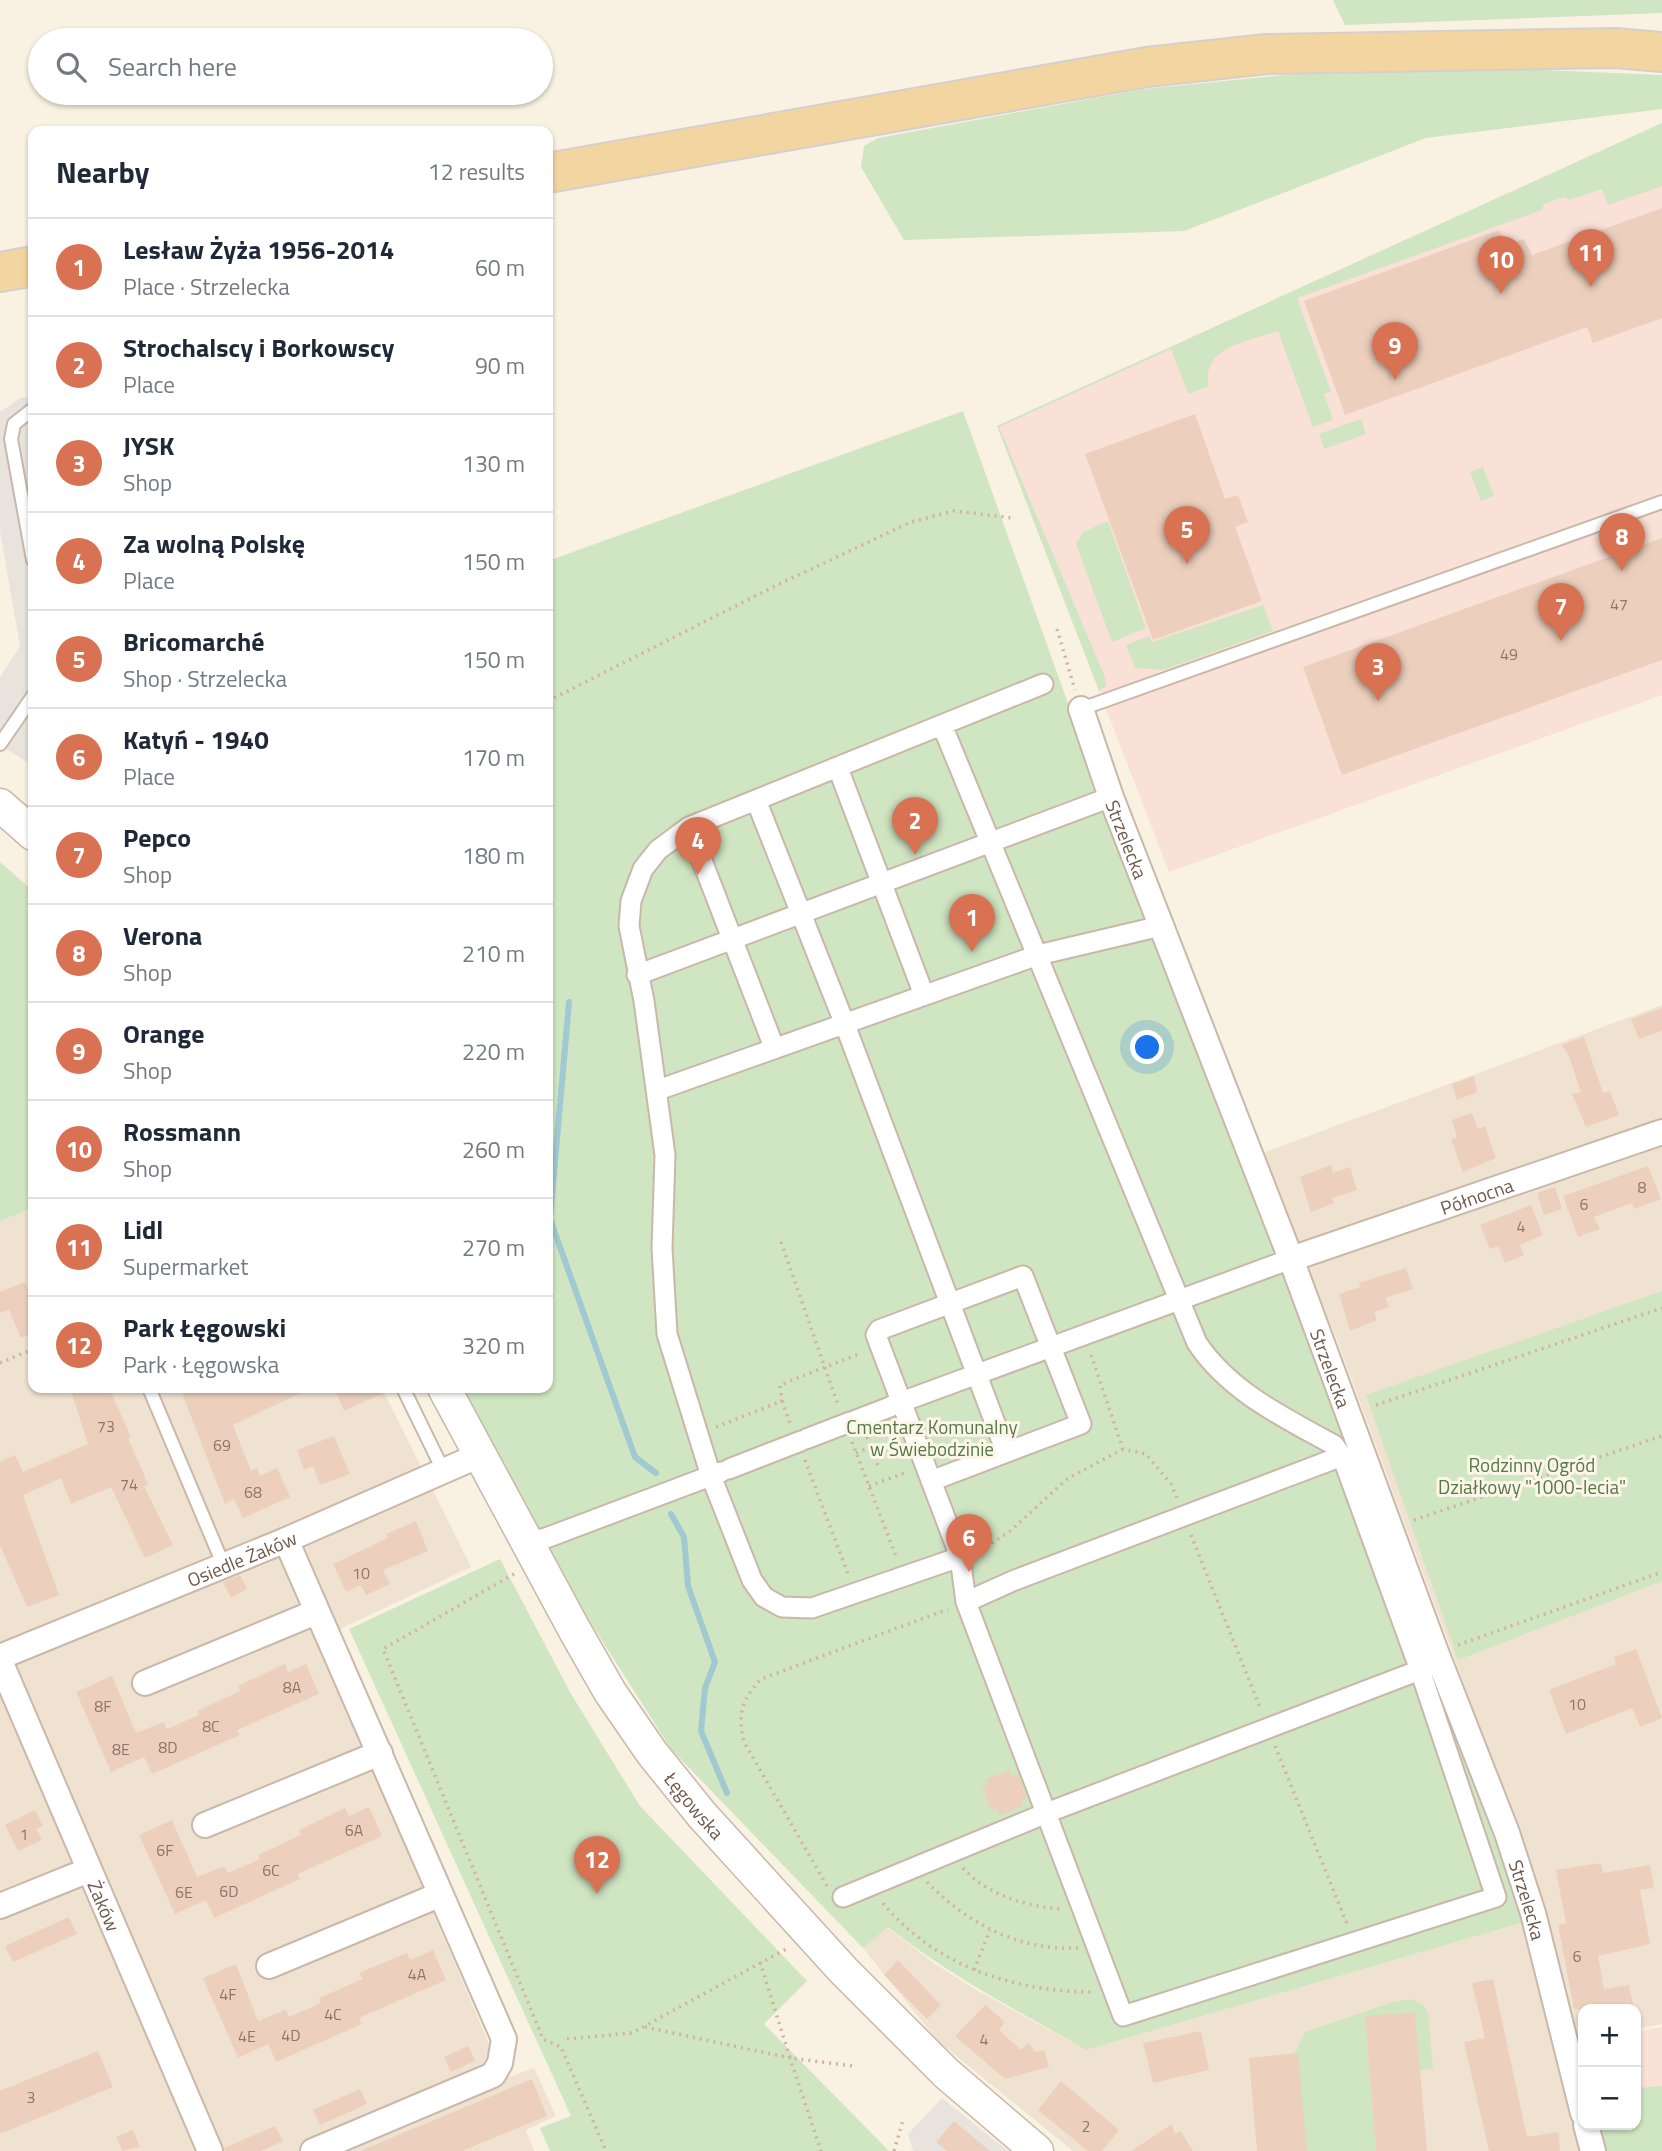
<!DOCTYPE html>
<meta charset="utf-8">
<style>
body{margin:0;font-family:"Titillium Web",sans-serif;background:#f2f2f3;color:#1f2937}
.controls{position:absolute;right:21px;bottom:21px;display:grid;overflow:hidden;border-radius:14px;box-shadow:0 2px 5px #0004}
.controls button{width:63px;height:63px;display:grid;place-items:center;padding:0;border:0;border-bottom:2px solid #e0e1e3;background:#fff;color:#1f2937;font:35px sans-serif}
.you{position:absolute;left:1148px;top:1048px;width:24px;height:24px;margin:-18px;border:5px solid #fff;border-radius:50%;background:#1a73e8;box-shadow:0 0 0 10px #1a73e833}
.badge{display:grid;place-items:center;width:46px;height:46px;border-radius:50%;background:#d87253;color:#fff;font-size:23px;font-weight:700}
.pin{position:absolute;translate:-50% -58px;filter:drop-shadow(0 2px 4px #0008)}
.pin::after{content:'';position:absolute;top:37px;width:24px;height:21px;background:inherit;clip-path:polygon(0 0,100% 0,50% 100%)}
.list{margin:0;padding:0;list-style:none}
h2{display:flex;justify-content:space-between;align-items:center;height:91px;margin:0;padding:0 28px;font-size:30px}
h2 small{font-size:23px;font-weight:400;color:#747a83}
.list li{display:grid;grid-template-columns:46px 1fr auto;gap:21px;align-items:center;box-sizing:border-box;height:98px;padding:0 28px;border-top:2px solid #e0e1e3}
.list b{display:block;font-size:26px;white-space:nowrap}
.list p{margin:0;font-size:23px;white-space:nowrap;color:#747a83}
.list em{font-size:23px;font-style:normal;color:#747a83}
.icon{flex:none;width:38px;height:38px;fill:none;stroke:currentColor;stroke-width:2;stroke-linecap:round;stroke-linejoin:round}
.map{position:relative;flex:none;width:1662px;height:2151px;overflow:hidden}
.search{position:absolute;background:#fff;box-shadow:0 2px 5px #0004;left:28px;top:28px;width:525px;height:77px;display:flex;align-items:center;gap:18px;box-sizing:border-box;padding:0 24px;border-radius:38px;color:#747a83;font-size:26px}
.panel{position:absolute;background:#fff;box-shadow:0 2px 5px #0004;left:28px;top:126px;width:525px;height:1267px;border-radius:14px}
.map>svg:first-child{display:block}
.residential{fill:#f0e2d1}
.commercial{fill:#f9e1d7}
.industrial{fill:#e9e3dd}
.green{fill:#d0e5c2}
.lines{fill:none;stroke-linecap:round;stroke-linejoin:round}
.stream{stroke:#a0c9d1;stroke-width:6}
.building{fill:#ecd0bd}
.service-casing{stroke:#c9b8aa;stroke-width:16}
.pedestrian-casing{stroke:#c9b8aa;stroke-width:23}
.minor-casing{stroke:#c9b8aa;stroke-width:28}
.tertiary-casing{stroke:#c9b8aa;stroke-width:35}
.primary-casing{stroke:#d6d0cd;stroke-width:42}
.path{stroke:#d0b3a0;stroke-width:3.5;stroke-dasharray:2 5;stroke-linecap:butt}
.service{stroke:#fff;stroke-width:12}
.pedestrian{stroke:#fff;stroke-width:19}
.minor{stroke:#fff;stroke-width:24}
.tertiary{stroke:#fff;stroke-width:32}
.primary{stroke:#f2d5a0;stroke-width:38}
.labels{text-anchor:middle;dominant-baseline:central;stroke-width:6;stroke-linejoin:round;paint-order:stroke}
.number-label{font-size:16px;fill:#8e7668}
.street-label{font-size:19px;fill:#6e584b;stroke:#fdf5e8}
.park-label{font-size:19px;fill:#557948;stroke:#fdf5e8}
</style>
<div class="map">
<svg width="1662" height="2151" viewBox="0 0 1662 2151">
<rect width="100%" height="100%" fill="#f9f1e2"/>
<path class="residential" d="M 1662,1005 L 1662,2024 L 1636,2029 L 1636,2009 L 1583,2009 L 1583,2037 L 1571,2039 L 1525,1850 L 1337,1340 L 1260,1154 Z
M 33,1208 L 33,1388 L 382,1388 L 471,1567 L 317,1640 L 504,2079 L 534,2068 L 556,2116 L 526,2130 L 534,2151 L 0,2151 L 0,1221 Z
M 1528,1921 L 1589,2151 L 1073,2151 L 938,2041 L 863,1948 L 887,1927 L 935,1964 L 978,1991 L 1086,2050 Z"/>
<path class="commercial" d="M 1662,123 L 1662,695 L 1169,872 L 997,426 Z
M 1662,2027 L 1662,2086 L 1636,2088 L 1636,2032 Z"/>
<path class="industrial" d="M 33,396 L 33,763 L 32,765 L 0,745 L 0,677 L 20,646 L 0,531 L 0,412 L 20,398 Z
M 942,2098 L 1008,2151 L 913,2151 L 908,2134 Z"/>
<path class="green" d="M 1333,0 L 1662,0 L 1662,13 L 1345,25 Z
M 1450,66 L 1662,75 L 1662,109 L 1426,138 L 1184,231 L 904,240 L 861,167 L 864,146 L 878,138 L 1144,89 L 1314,72 Z
M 1662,123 L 1662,186 L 1608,205 L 1602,189 L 1570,200 L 1564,197 L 1544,204 L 1542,210 L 1297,298 L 1331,392 L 1324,394 L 1333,420 L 1313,427 L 1278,331 C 1249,341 1200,347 1209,386 L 1188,394 L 1171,349 L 999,427 L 1105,677 L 1106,686 L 1099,691 L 997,426 Z
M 963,411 L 1140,904 L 1339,1410 L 1528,1921 L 1086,2050 C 1015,2009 953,1978 888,1927 L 863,1948 L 671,1749 L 552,1562 L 460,1388 L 548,1388 L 548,561 Z
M 1361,419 L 1366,434 L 1324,449 L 1319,434 Z
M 1483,467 L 1494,496 L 1481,501 L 1470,472 Z
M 1108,521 L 1146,628 L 1112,642 L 1076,544 L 1083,532 Z
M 1263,605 L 1273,631 L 1163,670 L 1135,668 L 1126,645 L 1149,636 L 1152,642 Z
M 0,862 L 33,891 L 33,1208 L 0,1221 Z
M 1662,1291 L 1662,1581 L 1458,1660 L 1366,1395 Z
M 500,1559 L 571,1694 L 640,1806 L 807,1981 L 764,2024 L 889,2151 L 550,2151 L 540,2128 L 571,2116 L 349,1629 Z
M 1411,1999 L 1423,2005 L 1428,2012 L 1433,2068 L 1420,2070 L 1415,2012 L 1365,2016 L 1376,2151 L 1307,2151 L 1294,2054 L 1305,2032 L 1393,2002 Z
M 1662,2086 L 1662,2151 L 1605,2151 L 1597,2125 L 1636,2125 L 1636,2088 Z"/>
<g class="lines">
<path class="stream" d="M 569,1002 L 550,1219 L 635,1457 L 656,1473
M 671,1514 L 684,1537 L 688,1586 L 715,1662 L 705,1688 L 701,1731 L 727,1793"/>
</g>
<path class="building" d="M 1662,208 L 1662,318 L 1593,343 L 1587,327 L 1345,415 L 1304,301 L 1499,230 L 1505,245 L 1524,239 L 1532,255 Z
M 1195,414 L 1225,499 L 1238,495 L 1248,522 L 1235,527 L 1262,601 L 1153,640 L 1085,454 Z
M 1662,538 L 1662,660 L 1342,775 L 1303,667 Z
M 1662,1008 L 1662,1031 L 1639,1039 L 1631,1019 Z
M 1584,1037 L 1603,1093 L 1610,1091 L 1619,1115 L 1586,1127 L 1572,1094 L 1581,1092 L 1568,1054 L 1562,1045 Z
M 1474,1076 L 1477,1092 L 1457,1100 L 1452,1084 Z
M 1472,1113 L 1478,1129 L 1485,1126 L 1496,1158 L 1463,1172 L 1451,1139 L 1457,1137 L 1452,1120 Z
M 1331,1165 L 1333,1173 L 1350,1167 L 1357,1190 L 1332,1198 L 1334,1203 L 1311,1212 L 1300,1177 Z
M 1648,1166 L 1661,1199 L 1634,1209 L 1632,1203 L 1594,1217 L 1600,1229 L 1578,1237 L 1563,1196 Z
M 1555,1187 L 1562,1209 L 1544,1215 L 1537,1193 Z
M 1531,1205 L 1543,1235 L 1520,1245 L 1524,1255 L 1505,1263 L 1498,1246 L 1490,1249 L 1480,1225 Z
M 1406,1268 L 1413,1289 L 1385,1298 L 1389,1307 L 1374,1312 L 1377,1320 L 1350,1331 L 1339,1294 L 1360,1287 L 1359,1283 Z
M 25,1282 L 33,1302 L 33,1333 L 21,1338 L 9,1310 L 0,1313 L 0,1292 Z
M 70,1388 L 109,1388 L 131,1437 L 128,1438 L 148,1484 L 144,1486 L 173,1545 L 145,1558 L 111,1487 L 71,1504 L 61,1478 L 23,1495 L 59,1595 L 27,1607 L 0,1545 L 0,1462 L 15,1455 L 23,1472 L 88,1444 Z
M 180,1388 L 311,1388 L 233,1425 L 251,1471 L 257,1468 L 260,1476 L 277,1468 L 290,1497 L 243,1518 L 234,1499 L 225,1504 Z
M 334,1388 L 394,1388 L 344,1411 Z
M 334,1436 L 350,1474 L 320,1485 L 313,1466 L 304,1470 L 297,1450 Z
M 416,1521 L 428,1551 L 383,1570 L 390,1584 L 366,1595 L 361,1585 L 346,1592 L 333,1564 L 388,1538 L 386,1534 Z
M 240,1575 L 247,1589 L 231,1598 L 223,1582 Z
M 1636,1649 L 1662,1718 L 1640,1727 L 1632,1708 L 1566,1734 L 1549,1690 L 1616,1664 L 1614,1657 Z
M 285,1664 L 288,1672 L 306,1664 L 319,1694 L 237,1730 L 240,1735 L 152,1774 L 144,1757 L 111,1772 L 76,1692 L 112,1676 L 136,1733 L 164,1722 L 167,1729 L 199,1715 L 197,1711 L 240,1691 L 238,1686 Z
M 1009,1770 L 1011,1776 L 1018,1774 L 1027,1797 L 1021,1800 L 1023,1806 L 1000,1815 L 997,1809 L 991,1811 L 982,1788 L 988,1785 L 986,1779 Z
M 369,1807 L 382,1836 L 298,1874 L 300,1879 L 214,1918 L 206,1900 L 175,1914 L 139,1835 L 172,1820 L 197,1877 L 224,1866 L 228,1873 L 260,1859 L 258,1855 L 301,1835 L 299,1830 L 345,1808 L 349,1816 Z
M 35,1810 L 43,1826 L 36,1829 L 42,1840 L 18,1851 L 5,1825 Z
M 1601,1863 L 1603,1873 L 1650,1865 L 1654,1888 L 1640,1890 L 1650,1944 L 1598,1956 L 1604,1989 L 1629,1985 L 1634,2009 L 1574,2009 L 1558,1925 L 1566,1923 L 1556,1870 Z
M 69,1917 L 77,1934 L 13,1962 L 5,1946 Z
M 433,1950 L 446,1980 L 359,2018 L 362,2024 L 276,2062 L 268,2044 L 238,2058 L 203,1978 L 236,1964 L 258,2021 L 286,2010 L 289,2017 L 321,2003 L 319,1998 L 363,1979 L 359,1973 L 407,1953 L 410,1960 Z
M 898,1960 L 941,2005 L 927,2019 L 884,1975 Z
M 1493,1979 L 1527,2137 L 1558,2132 L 1560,2151 L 1489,2151 L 1464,2042 L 1485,2038 L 1472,1983 Z
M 985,2005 L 1005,2022 L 999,2030 L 1021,2050 L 1028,2043 L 1035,2052 L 1044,2050 L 1049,2067 L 1005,2079 L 955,2036 Z
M 1415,2012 L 1427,2151 L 1376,2151 L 1365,2016 Z
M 1201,2031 L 1209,2070 L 1153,2083 L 1143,2043 Z
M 468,2046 L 475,2061 L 451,2072 L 444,2057 Z
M 98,2051 L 113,2087 L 0,2134 L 0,2091 Z
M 1298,2053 L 1307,2151 L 1257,2151 L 1249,2058 Z
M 532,2079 L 547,2116 L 462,2151 L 360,2151 Z
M 1061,2081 L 1119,2130 L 1102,2151 L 1088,2151 L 1038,2110 Z
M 360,2089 L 367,2104 L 320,2125 L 313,2110 Z
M 954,2121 L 990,2151 L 947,2151 L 936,2142 Z
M 1172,2124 L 1175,2134 L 1181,2131 L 1193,2151 L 1131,2151 Z
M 275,2126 L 283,2141 L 261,2151 L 225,2151 L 224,2148 Z
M 133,2130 L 140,2147 L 122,2151 L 116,2137 Z"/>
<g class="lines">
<defs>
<path id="service" d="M 33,409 L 14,424 L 11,439 L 33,560
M 1081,709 L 1662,502
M 0,744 L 33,696
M 149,1388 L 223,1564
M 403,1388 L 444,1472"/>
<path id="pedestrian" d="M 1043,684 L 689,827 L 658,850 L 643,869 L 631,901 L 629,926 L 644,1001 L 665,1155 L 662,1248 L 667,1334 L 711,1476 L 752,1580 L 764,1597 L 782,1607 L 812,1608 L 960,1557 L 966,1602 L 1123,2016 L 1496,1897 L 1420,1670 L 1440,1663
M 838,768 L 924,995
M 756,800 L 844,1022 L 1006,1452
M 689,827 L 774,1047
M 637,975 L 1111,797
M 658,1090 L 1038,955 L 1161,926
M 893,1405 L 1291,1259
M 856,1420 L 890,1407
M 806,1439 L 850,1422
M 729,1469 L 801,1441
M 931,1481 L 1081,1424 L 1023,1276 L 879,1330 L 876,1335 L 960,1557
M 526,1542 L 546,1538 L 721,1472
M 966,1602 L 1015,1580 L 1342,1456
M 843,1897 L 1049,1812 L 1420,1670 L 1342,1456 L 1334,1445 C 1283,1417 1230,1392 1197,1343 L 942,725"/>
<g id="minor">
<path id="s1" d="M 1081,709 L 1111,797 L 1291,1259 L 1436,1652 L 1507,1833 L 1533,1913 L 1583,2113"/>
<path id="s2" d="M 1291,1259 L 1662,1132"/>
<path d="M 286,1540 L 504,2039 L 500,2063 L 493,2075 L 313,2151"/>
<path id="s3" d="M 0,1657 L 286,1540 L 480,1455"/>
<path id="s4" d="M 0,1661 L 210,2151"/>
<path d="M 145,1683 L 316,1612"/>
<path d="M 205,1825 L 380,1753"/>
<path d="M 0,1906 L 89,1870"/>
<path d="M 269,1966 L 439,1895"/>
<path d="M 1586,2125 L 1593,2151"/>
</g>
<g id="tertiary">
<path d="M 0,805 L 33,834"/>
<path id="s5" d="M 444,1388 L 574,1629 L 610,1692 L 652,1753 L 702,1815 L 844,1971 L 946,2073 L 1037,2151"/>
</g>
<path id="primary" d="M 548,173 L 1147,67 L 1267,54 L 1615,48 L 1662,52
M 0,272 L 33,266"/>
</defs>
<use href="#service" class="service-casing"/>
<use href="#pedestrian" class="pedestrian-casing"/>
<use href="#minor" class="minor-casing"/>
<use href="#tertiary" class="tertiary-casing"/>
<use href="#primary" class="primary-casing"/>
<path class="path" d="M 1057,629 L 1075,690
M 548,701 L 771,588 L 911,522 L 954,511 L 1013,518
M 781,1242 L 838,1405
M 1091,1355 L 1123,1449 L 1146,1454 L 1171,1484 L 1177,1498
M 0,1363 L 33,1349
M 782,1401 L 790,1423
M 1376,1405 L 1662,1308
M 716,1427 L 782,1401 L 780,1385 L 861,1353
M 867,1437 L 878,1466
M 852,1442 L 897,1559
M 856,1453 L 870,1447
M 805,1460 L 848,1574
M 869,1486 L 907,1472
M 1414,1520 L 1662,1436
M 1191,1535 L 1261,1710
M 980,1551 L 1009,1532 L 1067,1479 L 1123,1449
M 514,1574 L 383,1649 L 543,2039 L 561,2047 L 606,2151
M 1458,1645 L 1662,1572
M 1275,1746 L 1347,1924
M 963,1868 C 987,1895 1025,1906 1060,1909
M 927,1882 C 967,1923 1018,1951 1078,1948
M 827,1886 L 744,1742 C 737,1713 742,1700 761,1679 L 948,1609
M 883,1903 C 934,1966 1015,1992 1094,1992
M 760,1962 L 790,2058 L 853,2066
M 974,1970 L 990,1930
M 645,2027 L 790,2058 L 821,2151
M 567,2039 L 632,2033 L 788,1948
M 894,2151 L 903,2120"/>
<use href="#service" class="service"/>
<use href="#pedestrian" class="pedestrian"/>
<use href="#minor" class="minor"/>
<use href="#tertiary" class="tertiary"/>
<use href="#primary" class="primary"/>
</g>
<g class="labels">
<g class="number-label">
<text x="1619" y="604">47</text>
<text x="1509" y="654">49</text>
<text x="1642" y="1187">8</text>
<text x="1584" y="1204">6</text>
<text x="1521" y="1226">4</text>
<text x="106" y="1426">73</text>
<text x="222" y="1445">69</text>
<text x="129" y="1484">74</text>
<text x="253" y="1492">68</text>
<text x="361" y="1573">10</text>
<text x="292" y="1687">8A</text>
<text x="1577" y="1704">10</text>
<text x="103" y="1706">8F</text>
<text x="211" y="1726">8C</text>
<text x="168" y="1747">8D</text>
<text x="121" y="1749">8E</text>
<text x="354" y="1830">6A</text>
<text x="24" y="1834">1</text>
<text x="165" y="1850">6F</text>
<text x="271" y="1870">6C</text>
<text x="229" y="1891">6D</text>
<text x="184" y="1892">6E</text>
<text x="1577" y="1956">6</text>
<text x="417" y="1974">4A</text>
<text x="228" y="1994">4F</text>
<text x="333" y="2014">4C</text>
<text x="291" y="2035">4D</text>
<text x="247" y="2036">4E</text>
<text x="984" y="2039">4</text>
<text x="31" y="2097">3</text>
<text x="1086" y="2126">2</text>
</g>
<g class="street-label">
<text stroke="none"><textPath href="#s1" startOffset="138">Strzelecka</textPath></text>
<text stroke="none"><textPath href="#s2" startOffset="196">Północna</textPath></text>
<text stroke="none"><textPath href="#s1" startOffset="705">Strzelecka</textPath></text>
<text stroke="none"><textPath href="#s3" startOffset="261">Osiedle Żaków</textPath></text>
<text stroke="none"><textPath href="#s5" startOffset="488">Łęgowska</textPath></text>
<text stroke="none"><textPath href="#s1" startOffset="1272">Strzelecka</textPath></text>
<text stroke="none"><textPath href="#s4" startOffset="266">Żaków</textPath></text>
</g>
<g class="park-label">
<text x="932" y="1426">Cmentarz Komunalny<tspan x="932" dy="22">w Świebodzinie</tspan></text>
<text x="1532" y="1464">Rodzinny Ogród<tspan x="1532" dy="22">Działkowy "1000-lecia"</tspan></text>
</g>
</g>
</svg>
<div class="controls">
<button>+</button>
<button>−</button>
</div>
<div class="you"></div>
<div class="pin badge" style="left:972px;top:952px">1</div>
<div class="pin badge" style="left:915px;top:855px">2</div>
<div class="pin badge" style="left:1378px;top:701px">3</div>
<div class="pin badge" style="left:698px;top:875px">4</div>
<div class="pin badge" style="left:1187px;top:564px">5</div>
<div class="pin badge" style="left:969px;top:1572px">6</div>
<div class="pin badge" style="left:1561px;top:641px">7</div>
<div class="pin badge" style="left:1622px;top:571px">8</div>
<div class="pin badge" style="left:1395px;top:380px">9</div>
<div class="pin badge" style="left:1501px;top:294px">10</div>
<div class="pin badge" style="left:1591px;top:287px">11</div>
<div class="pin badge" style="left:597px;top:1894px">12</div>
<div class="search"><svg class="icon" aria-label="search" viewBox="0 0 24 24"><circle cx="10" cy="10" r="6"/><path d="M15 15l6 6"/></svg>Search here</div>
<section class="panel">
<h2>Nearby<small>12 results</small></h2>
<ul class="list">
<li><span class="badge">1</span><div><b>Lesław Żyża 1956-2014</b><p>Place · Strzelecka</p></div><em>60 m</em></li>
<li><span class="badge">2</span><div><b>Strochalscy i Borkowscy</b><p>Place</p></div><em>90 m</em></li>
<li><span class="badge">3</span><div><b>JYSK</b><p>Shop</p></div><em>130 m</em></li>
<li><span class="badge">4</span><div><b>Za wolną Polskę</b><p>Place</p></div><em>150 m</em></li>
<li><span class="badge">5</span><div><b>Bricomarché</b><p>Shop · Strzelecka</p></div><em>150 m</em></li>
<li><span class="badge">6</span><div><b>Katyń - 1940</b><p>Place</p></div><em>170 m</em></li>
<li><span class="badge">7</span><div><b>Pepco</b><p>Shop</p></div><em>180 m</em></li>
<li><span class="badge">8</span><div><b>Verona</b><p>Shop</p></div><em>210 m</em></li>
<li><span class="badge">9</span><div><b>Orange</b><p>Shop</p></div><em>220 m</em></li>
<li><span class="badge">10</span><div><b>Rossmann</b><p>Shop</p></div><em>260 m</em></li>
<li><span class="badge">11</span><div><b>Lidl</b><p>Supermarket</p></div><em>270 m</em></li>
<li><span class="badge">12</span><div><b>Park Łęgowski</b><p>Park · Łęgowska</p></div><em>320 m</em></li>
</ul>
</section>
</div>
